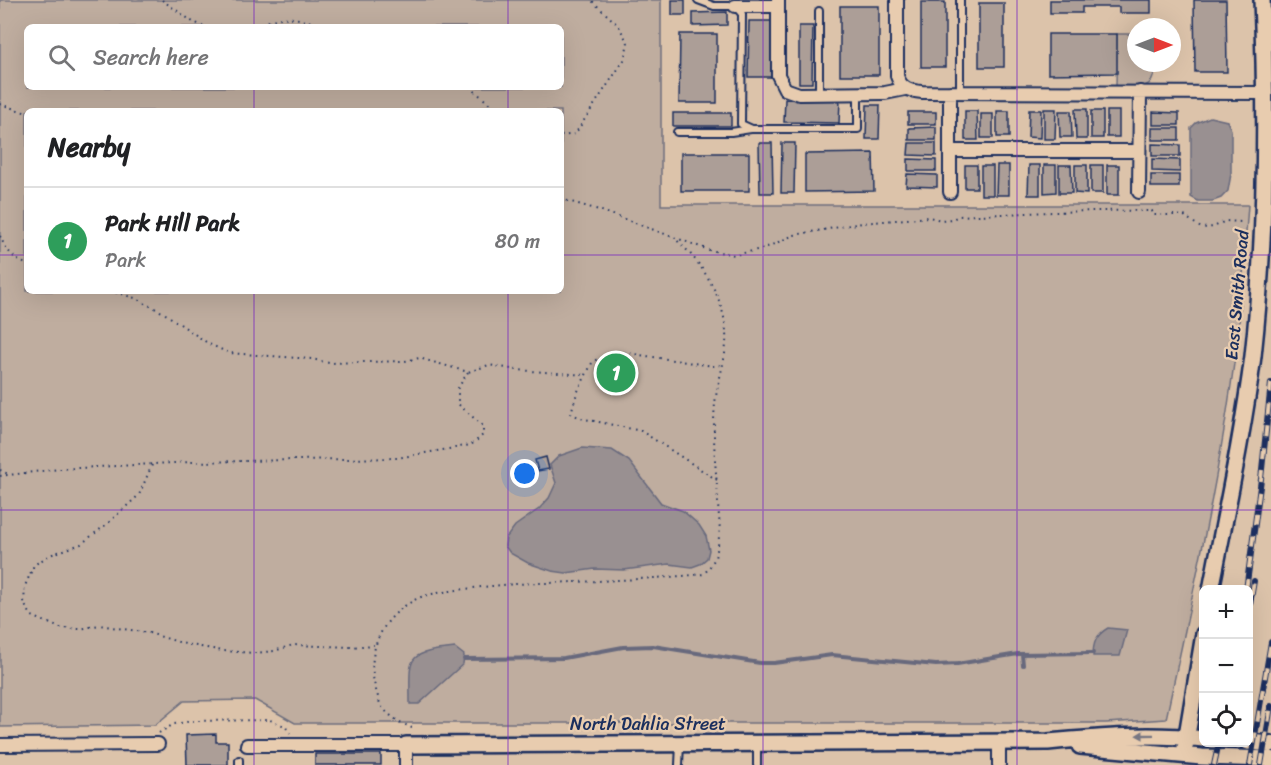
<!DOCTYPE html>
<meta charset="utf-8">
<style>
body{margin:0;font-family:Sriracha,sans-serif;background:#f2f2f2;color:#202124}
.controls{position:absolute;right:18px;bottom:18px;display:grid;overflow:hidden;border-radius:9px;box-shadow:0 6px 24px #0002}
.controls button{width:54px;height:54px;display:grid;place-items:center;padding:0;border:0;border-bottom:2px solid #e0e0e0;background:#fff;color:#202124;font:30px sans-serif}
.compass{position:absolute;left:1127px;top:18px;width:54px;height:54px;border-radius:50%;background:#fff;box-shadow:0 6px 24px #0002;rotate:90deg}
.you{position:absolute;left:525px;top:474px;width:21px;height:21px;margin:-15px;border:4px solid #fff;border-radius:50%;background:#1a73e8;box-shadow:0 0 0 9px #1a73e833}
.badge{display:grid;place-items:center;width:39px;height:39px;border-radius:50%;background:#c8321e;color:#fff;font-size:20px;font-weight:700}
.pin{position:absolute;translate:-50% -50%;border:3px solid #fff;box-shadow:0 2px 6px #0006}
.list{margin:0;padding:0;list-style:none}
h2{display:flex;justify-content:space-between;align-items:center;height:78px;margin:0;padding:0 24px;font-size:26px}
h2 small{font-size:20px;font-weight:400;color:#757577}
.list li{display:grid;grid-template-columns:39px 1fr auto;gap:18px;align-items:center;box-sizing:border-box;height:108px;padding:0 24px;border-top:2px solid #e0e0e0}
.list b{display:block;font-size:22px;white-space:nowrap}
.list p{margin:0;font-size:20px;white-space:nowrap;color:#757577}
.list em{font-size:20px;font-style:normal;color:#757577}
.icon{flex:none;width:33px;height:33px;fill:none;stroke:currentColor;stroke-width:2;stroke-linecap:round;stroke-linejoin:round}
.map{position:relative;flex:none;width:1271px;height:765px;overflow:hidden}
.search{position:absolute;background:#fff;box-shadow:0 6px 24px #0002;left:24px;top:24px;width:540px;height:66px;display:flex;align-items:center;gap:15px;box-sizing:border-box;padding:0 21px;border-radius:9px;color:#757577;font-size:22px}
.panel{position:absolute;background:#fff;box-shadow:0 6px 24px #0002;left:24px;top:108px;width:540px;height:186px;border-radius:9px}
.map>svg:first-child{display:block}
.green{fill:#bfad9f;stroke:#6d6e7e;stroke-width:1.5;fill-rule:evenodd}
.water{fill:#999091;stroke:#67697d;stroke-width:1.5}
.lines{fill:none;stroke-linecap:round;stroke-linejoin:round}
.stream{stroke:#67697d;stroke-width:4}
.building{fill:#ac9e97;stroke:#1b2f5e;stroke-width:1.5}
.service-casing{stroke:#1b2f5e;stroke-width:10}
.minor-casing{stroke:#1b2f5e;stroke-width:16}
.tertiary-casing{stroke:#1b2f5e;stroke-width:20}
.path{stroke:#1b2f5e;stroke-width:2;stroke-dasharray:1.5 4.5;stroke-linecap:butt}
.service{stroke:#e8ccaf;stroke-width:6}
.minor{stroke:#e8ccaf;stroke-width:12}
.tertiary{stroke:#e8ccaf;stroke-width:15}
.rail-casing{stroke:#1b2f5e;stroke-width:6}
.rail{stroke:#e8ccaf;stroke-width:4;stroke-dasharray:11;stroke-linecap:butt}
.oneway{fill:#777682}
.grid{fill:none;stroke:#7b2cbf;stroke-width:1.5;stroke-opacity:0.55}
.labels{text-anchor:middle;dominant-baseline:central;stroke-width:4.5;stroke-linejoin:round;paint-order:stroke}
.street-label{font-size:18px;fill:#1b2f5e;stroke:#e8ccaf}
</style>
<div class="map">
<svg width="1271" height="765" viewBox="0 0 1271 765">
<rect width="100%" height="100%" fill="#dcc3aa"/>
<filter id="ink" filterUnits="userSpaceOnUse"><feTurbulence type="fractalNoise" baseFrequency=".0167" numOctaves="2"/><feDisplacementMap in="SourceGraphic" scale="12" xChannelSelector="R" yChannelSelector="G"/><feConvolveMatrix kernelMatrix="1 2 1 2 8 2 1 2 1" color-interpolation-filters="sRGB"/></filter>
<g filter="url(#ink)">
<path class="green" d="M 0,0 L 661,0 L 661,205 L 1248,205 C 1245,244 1243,284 1239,323 C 1224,457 1194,588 1166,719 L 1106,723 L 295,723 L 255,700 L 184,701 L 155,725 L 0,727 ZM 27,27 L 561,27 L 561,87 L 27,87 ZM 27,111 L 561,111 L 561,291 L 27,291 Z
M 1117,34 L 1136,34 L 1136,63 L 1142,63 L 1142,69 L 1154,69 C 1155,92 1134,87 1116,87 Z"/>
<path class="water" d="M 1210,117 L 1227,121 L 1231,130 L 1231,174 L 1228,191 L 1221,198 L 1213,201 L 1198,201 L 1191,197 L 1191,128 L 1196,123 Z
M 582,448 L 612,450 L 629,461 L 661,503 L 683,511 L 699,525 L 706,536 L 709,550 L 707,558 L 700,564 L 692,567 L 669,564 L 624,570 L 595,569 L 566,573 L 552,571 L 528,563 L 510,553 L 505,546 L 506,538 L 515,526 L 539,509 L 549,498 L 556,483 L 550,465 L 559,456 Z
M 1108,628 L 1127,630 L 1120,656 L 1093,656 C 1093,643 1096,635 1108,628 Z
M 455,648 L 464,655 L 463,664 L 419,704 L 410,704 C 410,657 404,653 455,648 Z"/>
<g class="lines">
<path class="stream" d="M 1022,654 L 1023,665
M 464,659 L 564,658 L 623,647 L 653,646 L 760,663 L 774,663 L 832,655 L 936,665 L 957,664 L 1018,654 L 1093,653"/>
</g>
<path class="building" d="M 672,0 L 685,0 L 685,15 L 672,15 Z
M 1050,0 L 1151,0 L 1151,13 L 1119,13 L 1119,7 L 1082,7 L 1082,13 L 1050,13 Z
M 1194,0 L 1226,0 L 1227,72 L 1195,72 Z
M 921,2 L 945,2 L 945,67 L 921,67 Z
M 979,3 L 1004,3 L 1004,67 L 979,67 Z
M 840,6 L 879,6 L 879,75 L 840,75 Z
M 727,12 L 727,25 L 693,26 L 693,13 Z
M 749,21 L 772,21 L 772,77 L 748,77 Z
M 799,26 L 813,26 L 812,83 L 799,83 Z
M 680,34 L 717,34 L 717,103 L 679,103 Z
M 1048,34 L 1117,34 L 1117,73 L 1048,74 Z
M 1142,63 L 1154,63 L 1154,69 L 1142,69 Z
M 785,99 L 840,100 L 839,123 L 784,122 Z
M 867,105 L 880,105 L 879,139 L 866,139 Z
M 1044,109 L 1056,109 L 1055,139 L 1044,139 Z
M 1075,109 L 1087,109 L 1087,139 L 1076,139 Z
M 1029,110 L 1041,110 L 1040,138 L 1028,137 Z
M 965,111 L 977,111 L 978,140 L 965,140 Z
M 997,111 L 1009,111 L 1009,137 L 997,137 Z
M 1059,111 L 1071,111 L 1072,137 L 1060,137 Z
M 1091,111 L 1103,111 L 1103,138 L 1091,138 Z
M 1107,111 L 1119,111 L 1119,137 L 1107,137 Z
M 908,112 L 936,112 L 936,124 L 908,124 Z
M 1153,112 L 1179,113 L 1179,125 L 1153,125 Z
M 673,113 L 731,113 L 731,126 L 673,126 Z
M 981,114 L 993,114 L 993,138 L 981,138 Z
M 936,127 L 936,140 L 909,140 L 909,128 Z
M 1152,128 L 1179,128 L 1179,140 L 1152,140 Z
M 759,143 L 772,143 L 773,193 L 760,193 Z
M 782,143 L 795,143 L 794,193 L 781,193 Z
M 909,143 L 936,143 L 936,156 L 908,155 Z
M 1152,144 L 1180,145 L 1180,156 L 1152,156 Z
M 681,153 L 749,153 L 749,191 L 681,191 Z
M 873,153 L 874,191 L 805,192 L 805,154 Z
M 908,159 L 936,160 L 936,171 L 908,171 Z
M 1152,159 L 1180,160 L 1180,172 L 1152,171 Z
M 965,165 L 977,165 L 977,188 L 965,188 Z
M 997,165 L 1009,165 L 1009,195 L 996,195 Z
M 1029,165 L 1040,165 L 1040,195 L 1028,195 Z
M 1044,165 L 1056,165 L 1056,192 L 1044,193 Z
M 1059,165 L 1071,165 L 1072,193 L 1059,193 Z
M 1075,165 L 1087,165 L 1087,194 L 1075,193 Z
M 1091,165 L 1103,165 L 1103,193 L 1091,193 Z
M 1107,165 L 1119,165 L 1119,195 L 1107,195 Z
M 981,166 L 993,166 L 993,195 L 981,195 Z
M 907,174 L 937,175 L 937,187 L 906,186 Z
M 1151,175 L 1179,175 L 1179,187 L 1151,187 Z
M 546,457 L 549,469 L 538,471 L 535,460 Z
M 216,734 L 216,742 L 228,742 L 228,765 L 187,765 L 186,735 Z
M 315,754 L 381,754 L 381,765 L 315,765 Z"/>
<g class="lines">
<defs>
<path id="service" d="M 698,0 L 714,6 L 735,6 L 742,14 L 741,124 L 752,129 L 858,129 L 858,93
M 819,11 L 819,94
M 960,92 L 960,0
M 677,132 L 731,132 L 751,129
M 757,744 L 757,765
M 239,760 L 239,765
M 679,765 L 680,744"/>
<path id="minor" d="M 778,0 L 778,75 L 785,89 L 799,94 L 885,93 L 905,89
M 897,0 L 897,76 C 901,89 910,91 922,92 L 1264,93
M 735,6 L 778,6
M 950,92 L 950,192
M 950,151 L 1139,151
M 1139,192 L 1140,92
M 0,745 L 158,744
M 247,745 L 406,745 L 406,765
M 999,765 L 999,743"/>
<path id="tertiary" d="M 1211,590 C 1226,512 1243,434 1253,356 C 1266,238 1267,118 1262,0
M 1248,742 L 1271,744
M 406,745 L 1048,742 C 1101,737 1151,733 1204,739
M 1080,746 L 1202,757 L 1271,759
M 1185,747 L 1204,634"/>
</defs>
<use href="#service" class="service-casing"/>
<use href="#minor" class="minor-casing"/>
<use href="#tertiary" class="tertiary-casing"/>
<path class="path" d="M 162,0 L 193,22 L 206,27
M 257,27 C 285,10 300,20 330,27
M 470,87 L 498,111
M 0,104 L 27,113
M 561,136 L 575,134 L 624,60 L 628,43 L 618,25 L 591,0
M 561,199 L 599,210 L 709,250 L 735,255 L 765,248 L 794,235 L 862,223 L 929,217 L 941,220 L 953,219 L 958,216 C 1023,213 1087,210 1152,211 L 1153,215 L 1183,215 L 1201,228 L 1214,227 L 1225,221 L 1242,222
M 0,236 C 5,248 14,261 27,264
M 110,291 L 135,298 L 164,313 L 209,344 L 229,353 L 312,359 L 329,363 L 405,361 L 419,358 L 468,372 L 489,365 L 517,370 L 586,375
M 152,465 L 139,495 L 107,524 L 81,544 L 50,555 L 34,565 L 25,586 L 24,604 L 32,616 L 60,628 L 80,629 L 99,625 L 149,633 L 185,644 L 223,651 L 255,653 L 274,651 L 293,645 L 351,647 L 374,645
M 0,470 L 8,474
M 0,476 L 59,469 L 192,462 L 397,458 L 471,445 L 483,435 L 483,426 L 458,404 L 458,388 L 468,372
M 717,480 L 641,431 L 580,418 L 571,413 L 577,393 L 593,361 L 620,352 L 713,366 L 723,365
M 412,728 C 401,723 390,717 382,707 C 379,703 378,696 376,690 C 364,651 383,613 421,597 C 432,593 445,592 457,590 C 488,586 518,583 548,583 C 600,581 653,579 704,574 C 715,561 717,555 719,537 C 721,526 718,513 718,501 C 716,469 712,436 715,404 C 718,375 730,354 725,323 C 720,291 699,259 674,238
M 159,733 L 174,724 L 193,721 L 270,720 L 285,726 L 290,733"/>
<use href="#service" class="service"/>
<use href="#minor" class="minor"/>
<use href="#tertiary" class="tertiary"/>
<defs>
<path id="rail" d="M 1246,590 L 1261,479 L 1271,383
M 1248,616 L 1254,581
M 1214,765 L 1219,742
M 1250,765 L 1271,642
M 1261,765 L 1271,706"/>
</defs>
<use href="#rail" class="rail-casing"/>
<use href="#rail" class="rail"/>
</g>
<defs><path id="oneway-solid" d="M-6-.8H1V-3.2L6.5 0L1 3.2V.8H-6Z" transform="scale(1.5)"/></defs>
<use class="oneway" href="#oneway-solid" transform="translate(1145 735) rotate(179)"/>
</g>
<path class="grid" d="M 254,0 L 254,27M 508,0 L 508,27M 763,0 L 763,765M 1017,0 L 1017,765M 254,87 L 254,111M 508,87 L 508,111M 0,255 L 27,255M 561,255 L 1271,255M 254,291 L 254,765M 508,291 L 508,765M 0,510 L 1271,510"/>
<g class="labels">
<g class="street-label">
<text transform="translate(1237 295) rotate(-85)">East Smith Road</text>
<text x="648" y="724">North Dahlia Street</text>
</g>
</g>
</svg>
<div class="controls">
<button>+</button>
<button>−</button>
<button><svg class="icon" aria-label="locate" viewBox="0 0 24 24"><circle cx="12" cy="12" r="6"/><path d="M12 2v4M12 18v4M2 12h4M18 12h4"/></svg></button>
</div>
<svg class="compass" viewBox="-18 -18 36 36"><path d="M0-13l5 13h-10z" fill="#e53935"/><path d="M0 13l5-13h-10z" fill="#757577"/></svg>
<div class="you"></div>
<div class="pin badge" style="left:616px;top:373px;background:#2e9e5b">1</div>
<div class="search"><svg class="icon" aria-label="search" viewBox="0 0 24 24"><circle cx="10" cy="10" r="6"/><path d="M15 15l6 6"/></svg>Search here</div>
<section class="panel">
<h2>Nearby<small></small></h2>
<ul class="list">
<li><span class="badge" style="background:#2e9e5b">1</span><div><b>Park Hill Park</b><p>Park</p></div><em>80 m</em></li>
</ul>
</section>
</div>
